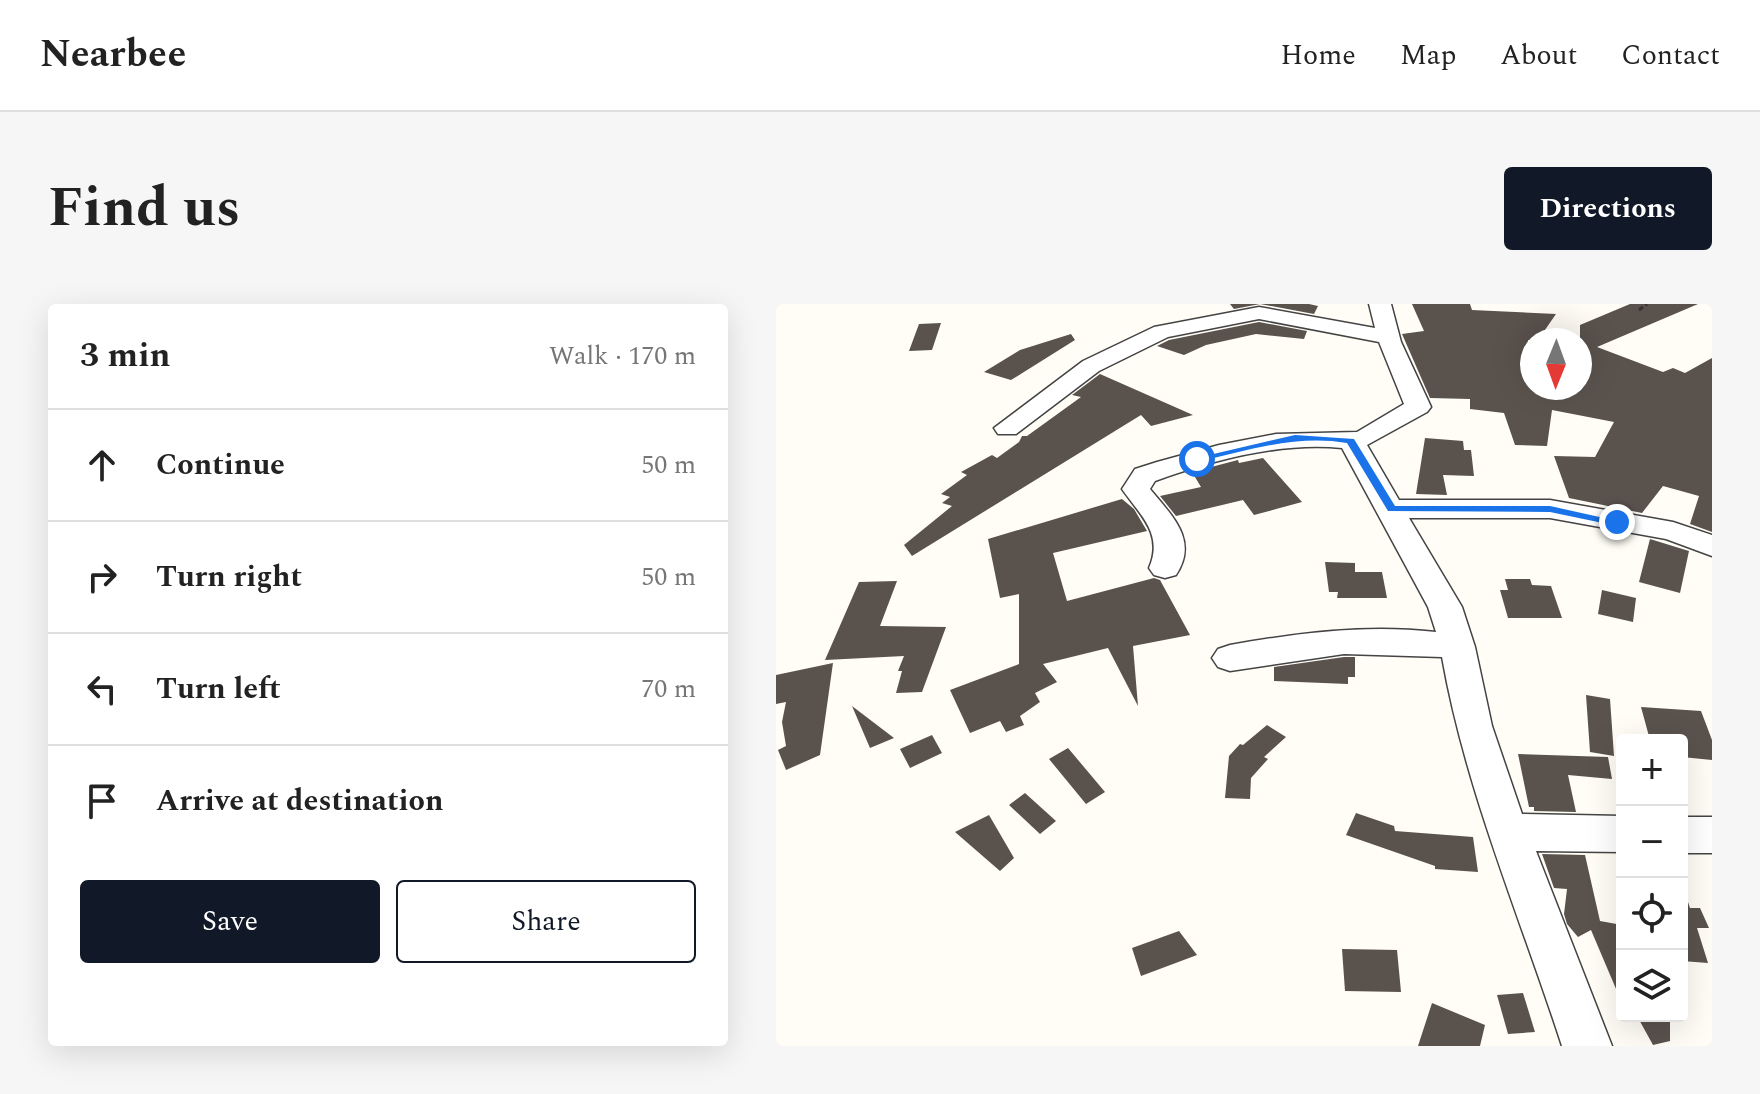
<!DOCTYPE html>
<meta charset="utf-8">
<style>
body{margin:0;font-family:Spectral,serif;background:#f6f6f6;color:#222}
.controls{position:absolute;right:24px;bottom:24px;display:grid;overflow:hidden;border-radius:8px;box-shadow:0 8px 32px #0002}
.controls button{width:72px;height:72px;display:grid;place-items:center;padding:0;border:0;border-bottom:2px solid #e0e0e0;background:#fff;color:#222;font:40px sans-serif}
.compass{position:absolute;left:744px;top:24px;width:72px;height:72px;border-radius:50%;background:#fff;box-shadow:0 8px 32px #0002;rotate:181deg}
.stop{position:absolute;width:24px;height:24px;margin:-18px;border:6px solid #1a73e8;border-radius:50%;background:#fff}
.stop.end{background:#1a73e8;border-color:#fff;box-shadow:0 2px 8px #0008}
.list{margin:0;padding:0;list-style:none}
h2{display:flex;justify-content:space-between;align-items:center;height:104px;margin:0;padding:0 32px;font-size:34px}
h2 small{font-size:26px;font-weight:400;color:#767676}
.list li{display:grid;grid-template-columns:52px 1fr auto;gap:24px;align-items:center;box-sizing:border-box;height:112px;padding:0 32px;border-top:2px solid #e0e0e0}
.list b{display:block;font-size:30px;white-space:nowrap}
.list em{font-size:26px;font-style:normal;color:#767676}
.actions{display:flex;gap:16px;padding:24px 32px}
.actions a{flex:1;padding:18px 0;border:2px solid #111827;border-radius:8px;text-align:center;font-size:28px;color:#111827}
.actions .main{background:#111827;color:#fff}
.icon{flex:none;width:44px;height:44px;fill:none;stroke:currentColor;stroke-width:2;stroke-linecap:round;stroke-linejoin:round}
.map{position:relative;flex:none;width:936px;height:742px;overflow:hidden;border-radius:8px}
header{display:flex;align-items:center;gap:48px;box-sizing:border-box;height:112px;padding:0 40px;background:#fff;border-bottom:2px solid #e0e0e0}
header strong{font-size:38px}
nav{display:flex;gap:44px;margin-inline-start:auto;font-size:28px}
.intro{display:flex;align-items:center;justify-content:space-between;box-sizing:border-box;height:192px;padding:0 48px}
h1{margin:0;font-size:56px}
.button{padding:20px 36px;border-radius:8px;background:#111827;color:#fff;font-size:28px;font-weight:700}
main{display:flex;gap:48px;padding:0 48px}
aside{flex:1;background:#fff;border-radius:8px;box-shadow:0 8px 32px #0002}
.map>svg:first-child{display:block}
.building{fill:#5a524d}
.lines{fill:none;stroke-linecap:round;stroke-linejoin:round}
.minor-casing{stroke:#444;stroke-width:3}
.path{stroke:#333;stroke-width:3;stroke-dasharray:5 3;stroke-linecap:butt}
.minor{fill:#fff;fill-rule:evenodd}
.route{fill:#1a73e8}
</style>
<header>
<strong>Nearbee</strong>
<nav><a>Home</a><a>Map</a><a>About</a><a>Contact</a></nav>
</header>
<div class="intro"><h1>Find us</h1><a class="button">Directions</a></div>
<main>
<aside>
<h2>3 min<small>Walk · 170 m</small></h2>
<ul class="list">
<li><svg class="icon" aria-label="ahead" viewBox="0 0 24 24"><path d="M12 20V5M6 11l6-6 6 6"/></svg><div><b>Continue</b></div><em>50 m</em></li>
<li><svg class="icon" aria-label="right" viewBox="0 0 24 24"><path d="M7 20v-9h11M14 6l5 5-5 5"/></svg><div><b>Turn right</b></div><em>50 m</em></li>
<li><svg class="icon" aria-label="left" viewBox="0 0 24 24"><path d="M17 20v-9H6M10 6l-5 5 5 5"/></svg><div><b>Turn left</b></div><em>70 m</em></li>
<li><svg class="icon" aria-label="arrive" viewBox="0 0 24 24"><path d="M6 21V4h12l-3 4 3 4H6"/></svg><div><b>Arrive at destination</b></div></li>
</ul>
<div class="actions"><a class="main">Save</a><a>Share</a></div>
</aside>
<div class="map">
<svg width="936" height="742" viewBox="0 0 936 742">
<rect width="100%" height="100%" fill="#fffdf5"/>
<path class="building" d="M 454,0 L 533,0 L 542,2 L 538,10 L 484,0 L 458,5 Z
M 636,0 L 694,0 L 696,6 L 780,10 L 762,36 L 752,36 L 753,41 L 756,40 L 756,84 L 804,84 L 804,21 L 854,0 L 922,0 L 821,43 L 887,68 L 897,64 L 909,69 L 936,54 L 936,228 L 914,220 L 923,192 L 887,182 L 866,209 L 793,194 L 778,152 L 819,153 L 838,118 L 776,106 L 771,142 L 739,141 L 728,109 L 694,105 L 694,95 L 654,94 L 626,30 L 648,27 Z
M 483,18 L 531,27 L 528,35 L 480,30 L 430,41 L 408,51 L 381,42 L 393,36 Z
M 165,19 L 156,46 L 133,47 L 143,20 Z
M 295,30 L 299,36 L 235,76 L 208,68 L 244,46 Z
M 324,70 L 417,111 L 375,122 L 365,111 L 136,252 L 128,241 L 176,202 L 166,199 L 174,193 L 165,190 L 191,171 L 185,168 L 216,151 L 221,154 L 243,138 L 246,132 L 251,132 L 305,93 L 296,91 Z
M 649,134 L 687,137 L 688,146 L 695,146 L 698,172 L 667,171 L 671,191 L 640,190 Z
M 487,154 L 526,198 L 478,211 L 467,196 L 400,212 L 384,192 L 425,183 L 416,168 L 462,156 L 463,159 Z
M 346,195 L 358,205 L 371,227 L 277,249 L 291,297 L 378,274 L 384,276 L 414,331 L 357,342 L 362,402 L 332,344 L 267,360 L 281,378 L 259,389 L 264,398 L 244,412 L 248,421 L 230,428 L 224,417 L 194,429 L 174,386 L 243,360 L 243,290 L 224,294 L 212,235 Z
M 874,235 L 913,247 L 904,289 L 863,278 Z
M 549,258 L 579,259 L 579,268 L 606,268 L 611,294 L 561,294 L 562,288 L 553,288 Z
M 729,275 L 754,275 L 756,281 L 775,282 L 786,314 L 732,314 L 724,286 L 732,286 Z
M 121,277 L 104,322 L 170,323 L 146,388 L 120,389 L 126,367 L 122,367 L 128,352 L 49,356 L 83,278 Z
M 826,286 L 860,294 L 857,318 L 822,310 Z
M 568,353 L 579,353 L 579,373 L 572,373 L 572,380 L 498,377 L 498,363 Z
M 57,359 L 44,451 L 10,466 L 2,446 L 10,442 L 6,418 L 10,398 L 0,400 L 0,371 Z
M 810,391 L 834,395 L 838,452 L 814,448 Z
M 76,402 L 118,434 L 94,444 Z
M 865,403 L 925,407 L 936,436 L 936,456 L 906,453 L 906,436 L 874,436 Z
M 491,421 L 510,433 L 488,453 L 492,455 L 475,474 L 474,495 L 449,494 L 453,452 L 464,440 L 467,441 Z
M 156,431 L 166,449 L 134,464 L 124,445 Z
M 292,444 L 329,488 L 310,500 L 273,455 Z
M 742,450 L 832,453 L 836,475 L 792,471 L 800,508 L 758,507 L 758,503 L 753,503 Z
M 249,489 L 280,517 L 264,530 L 233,501 Z
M 580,509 L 618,522 L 619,527 L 697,533 L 702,568 L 659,565 L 659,562 L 570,531 Z
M 213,511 L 238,554 L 224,567 L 179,528 Z
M 766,550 L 809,551 L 824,617 L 846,621 L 846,699 L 815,626 L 802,633 L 791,620 L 788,610 L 791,585 L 778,584 Z
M 910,592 L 914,604 L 924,604 L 933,624 L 921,624 L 932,659 L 906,657 L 906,593 Z
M 403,627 L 421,651 L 365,672 L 356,644 Z
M 566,645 L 621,646 L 625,688 L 569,687 Z
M 747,689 L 759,728 L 732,730 L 721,691 Z
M 656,699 L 709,721 L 704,742 L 642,742 Z
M 861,712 L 894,712 L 894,737 L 877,741 Z"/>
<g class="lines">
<defs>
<path id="minor" d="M 593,0 L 615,0 L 625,38 L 655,103 L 651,108 L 591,141 L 623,196 L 774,196 L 897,218 L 936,231 L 936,252 L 890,235 L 774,214 L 633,214 L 686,303 L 699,343 L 716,422 L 746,510 L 846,512 L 846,548 L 760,547 L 836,742 L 786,742 C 744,612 690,488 666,353 L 568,350 L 454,367 L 442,363 L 436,354 L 442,345 L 454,341 C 522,329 590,320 660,328 L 652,303 L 566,144 C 503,138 438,156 379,177 L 374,185 C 396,212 423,236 400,271 L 389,274 L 378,271 L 373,264 C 388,230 364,211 346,185 L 359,165 L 381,158 L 443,141 L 500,130 L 581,128 L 628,100 L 603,38 L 483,15 L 392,33 L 323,67 L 240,130 L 222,130 L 218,124 L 307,57 L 378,23 L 483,3 L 599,24 Z
M 906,513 L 936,513 L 936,549 L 906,549 Z"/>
</defs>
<use href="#minor" class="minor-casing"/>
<path class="path" d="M 863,6 L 871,0"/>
<use href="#minor" class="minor"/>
</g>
<path class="route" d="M 519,131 L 578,135 L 619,202 L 774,202 L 846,218 L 841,222 L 774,208 L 612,207 L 571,139 C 520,130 470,147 421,158 L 416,155 Z"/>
</svg>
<div class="controls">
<button>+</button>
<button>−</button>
<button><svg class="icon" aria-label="locate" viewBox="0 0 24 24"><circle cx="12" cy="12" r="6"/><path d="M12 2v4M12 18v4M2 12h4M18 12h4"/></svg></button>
<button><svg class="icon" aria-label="layers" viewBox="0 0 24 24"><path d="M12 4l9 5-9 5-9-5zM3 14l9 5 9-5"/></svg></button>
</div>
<svg class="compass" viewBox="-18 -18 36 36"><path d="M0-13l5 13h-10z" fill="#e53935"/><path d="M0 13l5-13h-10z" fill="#767676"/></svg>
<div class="stop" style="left:421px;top:155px"></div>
<div class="stop end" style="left:841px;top:218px"></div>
</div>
</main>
